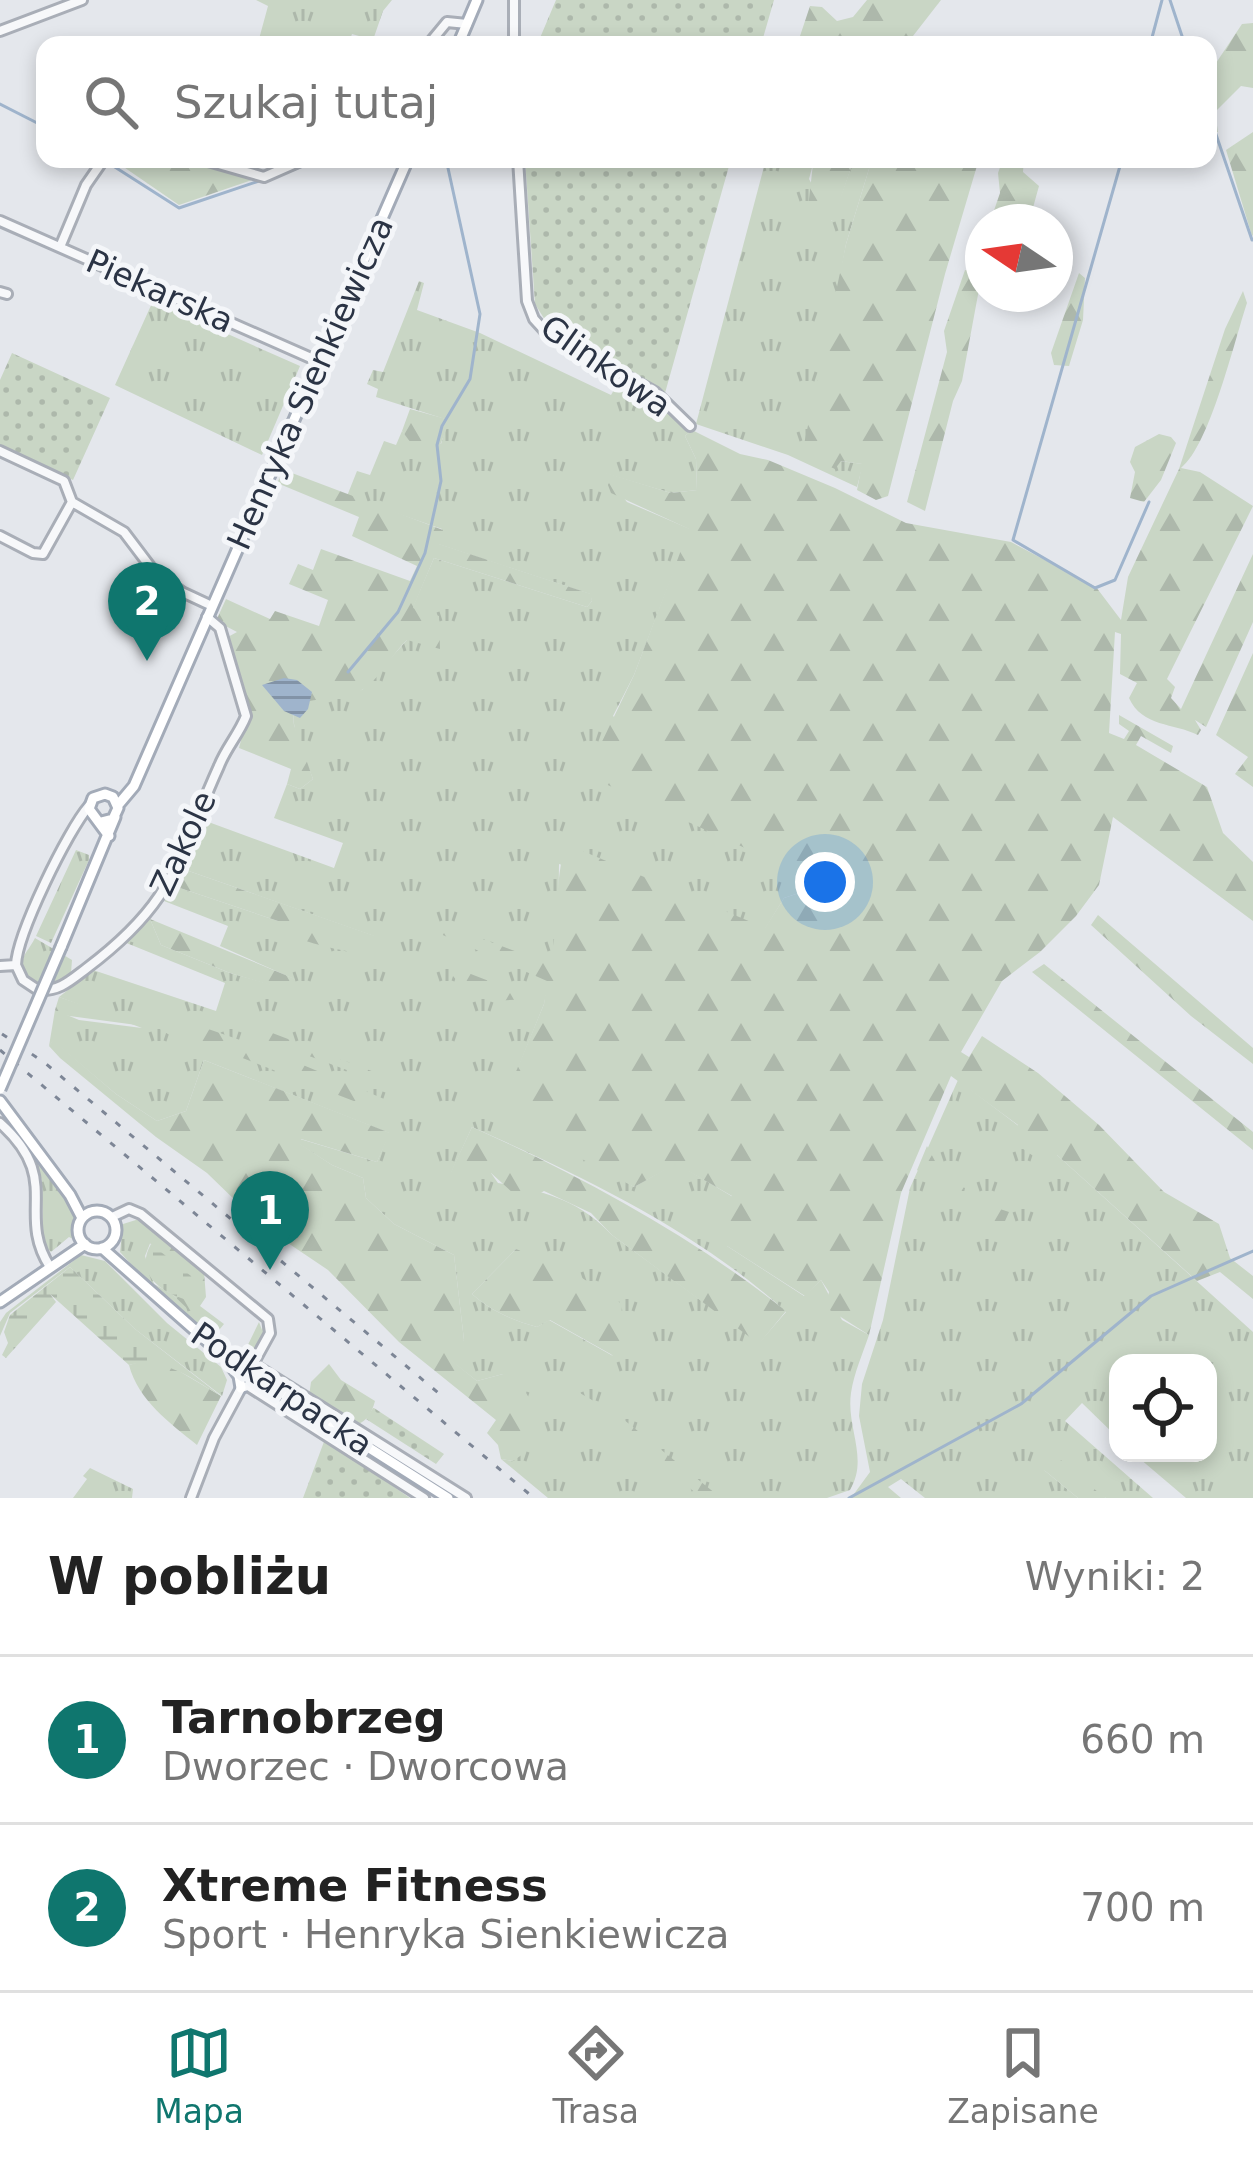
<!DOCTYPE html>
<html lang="pl">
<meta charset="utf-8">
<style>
body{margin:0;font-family:"DejaVu Sans",sans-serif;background:#f6f6f6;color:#222}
.controls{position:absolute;right:36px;bottom:36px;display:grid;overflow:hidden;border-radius:24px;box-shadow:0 6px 18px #0003}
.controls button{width:108px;height:108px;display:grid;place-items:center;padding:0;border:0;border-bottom:3px solid #e0e0e0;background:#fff;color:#222;font:60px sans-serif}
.compass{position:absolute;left:965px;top:204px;width:108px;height:108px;border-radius:50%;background:#fff;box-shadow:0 6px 18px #0003;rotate:283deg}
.you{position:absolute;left:825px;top:882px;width:42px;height:42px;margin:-30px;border:9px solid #fff;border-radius:50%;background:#1a73e8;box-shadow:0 0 0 18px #1a73e833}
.badge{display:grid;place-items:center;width:78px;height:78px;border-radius:50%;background:#0f766e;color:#fff;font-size:39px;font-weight:700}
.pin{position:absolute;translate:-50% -99px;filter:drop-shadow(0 3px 6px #0008)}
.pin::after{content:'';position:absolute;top:63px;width:42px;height:36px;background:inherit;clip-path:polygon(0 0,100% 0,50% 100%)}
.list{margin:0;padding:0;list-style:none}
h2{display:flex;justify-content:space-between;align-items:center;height:156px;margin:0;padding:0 48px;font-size:51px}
h2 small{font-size:39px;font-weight:400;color:#767676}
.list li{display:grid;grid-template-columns:78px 1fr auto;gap:36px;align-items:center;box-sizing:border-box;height:168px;padding:0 48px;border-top:3px solid #e0e0e0}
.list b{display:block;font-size:45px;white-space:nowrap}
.list p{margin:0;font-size:39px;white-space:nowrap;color:#767676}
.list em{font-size:39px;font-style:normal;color:#767676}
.icon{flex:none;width:66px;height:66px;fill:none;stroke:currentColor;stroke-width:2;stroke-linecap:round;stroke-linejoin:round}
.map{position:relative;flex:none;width:1253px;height:1498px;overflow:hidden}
.search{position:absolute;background:#fff;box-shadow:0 6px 18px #0003;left:36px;right:36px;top:36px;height:132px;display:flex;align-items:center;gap:30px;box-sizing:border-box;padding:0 42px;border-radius:24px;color:#767676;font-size:45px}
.sheet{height:492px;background:#fff}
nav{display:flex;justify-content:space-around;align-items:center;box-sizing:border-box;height:168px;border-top:3px solid #e0e0e0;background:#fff;font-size:33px;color:#767676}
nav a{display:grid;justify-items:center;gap:6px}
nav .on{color:#0f766e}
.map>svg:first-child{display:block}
.grass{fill:url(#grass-tufts);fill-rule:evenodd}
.forest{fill:url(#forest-firs)}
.wetland{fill:url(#wetland-marsh)}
.garden{fill:url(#garden-dots)}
.water{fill:url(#water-rules)}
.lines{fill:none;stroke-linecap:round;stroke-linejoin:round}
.stream{stroke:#9fb4cc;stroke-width:3}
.minor-casing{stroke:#a9aeb7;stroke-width:14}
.major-casing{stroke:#a3abb8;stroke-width:15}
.minor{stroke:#f7f8fa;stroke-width:8}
.major{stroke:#fff;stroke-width:9}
.rail{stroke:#7d8696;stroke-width:3;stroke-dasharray:6 12;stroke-linecap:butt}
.major-bridge-casing{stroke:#a3abb8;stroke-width:15;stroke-linecap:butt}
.major-bridge{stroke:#fff;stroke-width:9}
.labels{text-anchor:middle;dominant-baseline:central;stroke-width:10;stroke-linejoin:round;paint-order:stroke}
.street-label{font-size:33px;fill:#2b3445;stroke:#f4f6f9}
</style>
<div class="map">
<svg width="1253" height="1498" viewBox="0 0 1253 1498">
<defs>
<pattern id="grass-tufts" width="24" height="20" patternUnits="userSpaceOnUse" patternTransform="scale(3)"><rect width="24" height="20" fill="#c9d6c5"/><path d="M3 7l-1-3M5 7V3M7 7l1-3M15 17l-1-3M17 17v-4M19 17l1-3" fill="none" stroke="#adb8ab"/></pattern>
<pattern id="forest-firs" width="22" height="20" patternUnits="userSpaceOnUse" patternTransform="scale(3)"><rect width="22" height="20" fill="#c9d6c5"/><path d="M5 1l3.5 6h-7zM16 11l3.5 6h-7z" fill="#adb8ab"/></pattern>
<pattern id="wetland-marsh" width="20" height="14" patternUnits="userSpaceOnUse" patternTransform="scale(3)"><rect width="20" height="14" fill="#c9d6c5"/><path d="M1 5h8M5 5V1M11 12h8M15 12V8" fill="none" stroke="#adb8ab"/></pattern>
<pattern id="garden-dots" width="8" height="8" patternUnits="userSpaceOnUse" patternTransform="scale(3)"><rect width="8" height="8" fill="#c9d6c5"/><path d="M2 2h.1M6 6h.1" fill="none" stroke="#adb8ab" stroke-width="1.8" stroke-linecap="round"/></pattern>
<pattern id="water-rules" width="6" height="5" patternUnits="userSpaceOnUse" patternTransform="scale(3)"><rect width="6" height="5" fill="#9fb4cc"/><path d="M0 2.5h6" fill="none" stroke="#8293a7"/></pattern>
</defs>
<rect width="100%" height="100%" fill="#e4e7ec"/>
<path class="grass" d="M 256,0 L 392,0 L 383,11 L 373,40 L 352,34 L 348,45 L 325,41 L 322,45 L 278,45 L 259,39 L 268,6 Z
M 766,159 L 801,159 L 813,164 L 809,179 L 832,221 L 854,159 L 872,159 L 846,244 L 831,328 L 840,461 L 863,464 L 857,487 L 788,455 L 696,424 Z
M 419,281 L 424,283 L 417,310 L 480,333 L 611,395 L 621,378 L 652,396 L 692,430 L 685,436 L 696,459 L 697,490 L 671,493 L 604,473 L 627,502 L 690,529 L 634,675 L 613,716 L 809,876 L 799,893 L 784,898 L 765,929 L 559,864 L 558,935 L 544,1004 L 504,1103 L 634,1187 L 676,1163 L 733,1197 L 727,1246 L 804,1296 L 821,1280 L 842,1320 L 869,1335 C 863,1353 854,1373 851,1393 C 846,1428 869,1458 850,1490 L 827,1498 L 548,1498 L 501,1459 L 513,1461 L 503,1374 L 477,1381 L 450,1360 L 464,1340 L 454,1255 L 394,1224 L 366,1198 L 363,1178 L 332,1165 L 299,1144 L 300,1139 L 377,1162 L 389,1133 L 204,1060 L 186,1111 L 157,1121 L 116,1094 L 53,1041 L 49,1046 L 55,1010 L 79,1020 L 142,1028 L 59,997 L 93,970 L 216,1011 L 225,983 L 124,942 L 150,919 L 161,945 L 230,973 L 294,991 L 294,979 L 220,946 L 228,926 L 164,901 L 174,886 L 278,921 L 374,936 L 183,869 L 203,820 L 334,868 L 343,843 L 274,818 L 287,784 L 300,789 L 313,779 C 304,754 285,721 297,695 L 362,690 L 407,640 L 412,609 L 434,558 L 587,607 L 592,601 L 590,594 L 438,544 L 442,529 L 347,496 L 357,471 L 370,475 L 384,441 L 396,445 L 402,431 L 412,443 L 441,444 L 448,420 L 376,397 L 378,389 L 367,384 L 373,370 L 383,372 ZM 472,1127 C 580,1175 698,1231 786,1312 L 759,1343 L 612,1235 C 579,1200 544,1191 498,1183 L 491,1173 L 451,1173 ZM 516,1249 L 613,1356 L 549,1320 L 537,1327 C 512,1320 491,1311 472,1294 Z
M 153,301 L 300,366 L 262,455 L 115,385 Z
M 76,850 L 89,855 L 89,860 L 51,943 L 36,936 Z
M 35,938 L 72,960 L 71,973 C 57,984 45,989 29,977 C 15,958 28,953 35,938 Z
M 958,1080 L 1057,1155 L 1253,1332 L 1253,1498 L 1186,1498 L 1133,1453 L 1208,1453 L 1208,1363 L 1118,1363 L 1118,1438 L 1082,1403 L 1065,1421 L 1153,1498 L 1106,1498 L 1044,1470 L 1078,1498 L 925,1498 L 901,1479 L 888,1487 L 901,1498 L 851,1498 L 870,1472 L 859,1416 L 862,1384 L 883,1320 L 910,1188 Z
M 34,1154 L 77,1214 L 73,1239 L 69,1237 L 51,1252 L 43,1244 L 42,1181 Z
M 139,1219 L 155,1231 L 145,1256 L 154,1284 L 172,1294 L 242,1357 L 259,1322 L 262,1330 L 263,1320 L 263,1336 L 247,1366 L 160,1296 L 120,1252 L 123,1224 Z
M 81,1255 L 105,1261 L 167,1323 L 221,1367 L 227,1380 L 222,1396 L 135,1329 L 70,1267 L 10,1313 L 0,1336 L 0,1322 L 6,1313 Z
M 90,1468 L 133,1489 L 132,1498 L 73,1498 L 87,1479 L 83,1476 Z"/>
<path class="forest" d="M 867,0 L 941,0 L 906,45 L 797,45 L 810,6 L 822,7 L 837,21 L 853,17 Z
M 1253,23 L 1253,88 L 1241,86 L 1215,112 L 1218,132 L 1208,134 L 1208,75 L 1242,24 Z
M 1253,132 L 1253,235 L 1252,236 L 1226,150 Z
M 112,159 L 187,159 L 252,180 L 179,205 Z
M 801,159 L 854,159 L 833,221 L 808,208 L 813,164 Z
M 872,159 L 979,159 L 945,274 L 888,496 L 876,500 L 857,490 L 862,464 L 841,461 L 835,469 L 802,454 L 846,244 Z
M 1003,159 L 1024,159 L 1023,172 L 1039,186 L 1029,222 L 990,222 L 1000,193 L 998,173 Z
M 965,270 L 982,273 L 962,381 L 953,401 L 925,511 L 907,502 L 947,352 L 944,331 Z
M 1079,273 L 1085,278 L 1083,320 L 1069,366 L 1054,365 L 1051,353 Z
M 1243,291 L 1247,303 C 1234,342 1210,445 1181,468 L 1200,472 L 1253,506 L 1167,679 L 1175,687 L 1171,698 L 1181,709 L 1253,554 L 1253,622 L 1206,727 L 1195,720 L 1201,730 L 1198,735 C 1174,723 1142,727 1129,698 L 1137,683 L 1120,674 L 1121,634 L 1115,632 L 1109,733 L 1124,739 L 1129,731 L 1119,724 L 1119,715 L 1173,746 L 1171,753 L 1141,736 L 1136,745 L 1207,787 L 1223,833 L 1253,862 L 1253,921 L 1113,817 L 1099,885 L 1076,916 L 1040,952 L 1002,981 L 961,1052 L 969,1057 L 982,1036 L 1038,1073 L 1099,1125 L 1164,1192 L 1219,1224 L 1230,1258 L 1253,1276 L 1253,1299 L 1220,1272 L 1197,1281 L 1057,1155 L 1039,1160 L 1016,1144 L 1018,1125 L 951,1076 L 901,1193 L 869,1335 L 825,1307 L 829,1292 L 821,1280 L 805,1296 L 727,1246 L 719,1221 L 732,1196 L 676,1164 L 634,1187 L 552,1143 L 503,1103 L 544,1004 L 547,981 L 436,932 L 440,923 L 549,964 C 561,924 553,883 566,844 L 765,928 L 784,898 L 799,893 L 808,877 L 586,775 L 634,675 L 689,529 L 611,493 L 603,472 L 671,493 L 697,490 L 696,459 L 685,436 L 692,430 L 740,454 L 768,460 L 835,488 L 906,523 L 1011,542 L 1096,587 L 1121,620 L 1128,577 L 1179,469 L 1225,329 Z
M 410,409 L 450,420 L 437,453 L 411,443 L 402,431 Z
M 1159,434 L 1171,437 L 1176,443 L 1161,480 L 1144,502 L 1130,498 L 1135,472 L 1130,462 L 1135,447 Z
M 284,470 L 443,530 L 439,544 L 591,594 L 592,601 L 587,607 L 434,558 L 413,608 L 439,616 L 440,649 L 407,640 C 391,655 379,681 360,691 C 339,702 315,696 292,706 L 294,725 L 313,779 L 300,789 L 287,784 L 291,769 L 239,748 L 249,709 L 226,638 L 237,632 L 216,621 L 226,599 L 270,619 L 275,611 L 319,626 L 328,600 L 289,584 L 298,564 L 313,570 L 321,549 L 410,581 L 417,566 L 352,536 L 359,517 L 277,483 Z
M 1253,653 L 1253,787 L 1235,774 L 1248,757 L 1216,735 Z
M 183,869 L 375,936 L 369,947 L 359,954 C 333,947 292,944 278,921 L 174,886 Z
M 1098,915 L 1253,1048 L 1253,1064 L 1191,1016 L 1091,925 Z
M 150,919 L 295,979 L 294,992 L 230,973 L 161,945 Z
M 1044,964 L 1253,1132 L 1253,1150 L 1032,972 Z
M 458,969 L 525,995 L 523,999 C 490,1002 471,1001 450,972 Z
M 59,997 L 144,1026 L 62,1015 L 55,1010 Z
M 159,1012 L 260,1047 L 389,1101 L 377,1110 L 240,1057 L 176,1039 L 150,1023 L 153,1013 Z
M 241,1021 L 382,1075 L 379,1082 L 266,1040 L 239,1025 Z
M 53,1040 L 116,1094 L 157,1121 L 186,1111 L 204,1060 L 390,1133 L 377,1162 L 301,1139 L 300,1144 L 332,1165 L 363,1178 L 366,1198 L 394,1224 L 454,1255 L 464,1340 L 459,1356 L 451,1360 L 477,1381 L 503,1374 L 524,1389 L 535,1409 L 523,1454 L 513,1461 L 501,1459 L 498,1445 L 487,1433 L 496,1420 L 399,1342 L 328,1270 L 279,1237 L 275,1227 L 241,1206 L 207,1173 L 156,1137 L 60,1058 L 49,1046 Z
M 472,1127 C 583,1177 690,1235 786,1311 L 759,1344 L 612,1235 L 591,1213 L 544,1191 L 532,1198 L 514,1194 L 491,1173 L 450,1174 Z
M 927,1146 L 945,1180 L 965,1188 L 963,1197 L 987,1195 L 991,1206 L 1009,1212 L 1005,1221 L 990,1228 L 917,1170 Z
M 155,1231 L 204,1272 L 206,1297 L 200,1306 L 224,1324 L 215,1335 L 172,1294 L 161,1256 L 149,1242 Z
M 516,1249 L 576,1274 L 622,1304 L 620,1340 L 614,1356 L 550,1320 L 537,1327 C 512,1320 491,1311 472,1294 Z
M 147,1360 L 174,1368 L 221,1396 L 197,1445 C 170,1423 138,1400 129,1365 Z
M 329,1364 L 341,1380 L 375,1401 C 372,1412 368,1421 356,1425 L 309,1396 L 311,1382 Z
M 566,1385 L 618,1415 L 721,1498 L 703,1498 L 559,1393 Z
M 1055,1455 L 1099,1493 L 1106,1498 L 1078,1498 L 1044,1470 Z"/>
<path class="wetland" d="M 151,1244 L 191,1276 L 196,1290 L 187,1300 C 161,1292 134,1274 151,1244 Z
M 70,1267 L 135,1329 L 221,1396 C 192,1379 164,1356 129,1365 L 50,1294 L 56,1302 L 6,1358 L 2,1355 L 8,1343 L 4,1332 L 10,1315 Z"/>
<path class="garden" d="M 556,0 L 774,0 L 761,45 L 537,45 Z
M 525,159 L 731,159 L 665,393 L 550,328 L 535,304 Z
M 12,353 L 110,398 L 73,480 L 0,447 L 0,380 Z
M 373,1408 L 374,1408 L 444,1454 L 436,1464 L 366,1419 Z
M 325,1439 L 410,1498 L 303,1498 Z"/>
<path class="water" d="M 284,678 L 297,680 L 312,692 L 308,709 L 300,718 L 284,711 L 262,685 Z"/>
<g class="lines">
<path class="stream" d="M 1170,0 L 1185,45
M 1150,45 L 1162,0
M 0,104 L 45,127
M 1208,111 L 1252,240
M 1122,159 L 1013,540 L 1095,588 L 1115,580 L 1149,502
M 107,162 L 179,208 L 262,180
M 277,176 L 320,159
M 348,672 L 398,612 L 425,553 L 441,481 L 437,445 L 442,426 L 470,379 L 480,314 L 446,159
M 254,1384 L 409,1484
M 849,1498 L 1021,1404 L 1151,1296 L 1253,1251"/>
<defs>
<path id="minor" d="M 0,31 L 82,0
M 428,45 L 447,22 L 467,24
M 514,45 L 514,0
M 201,159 L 264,177 L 305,159
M 518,159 L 527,301 L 534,319 L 544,330 L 655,392 L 690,426
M 0,221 L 320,362
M 60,247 L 86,185 L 104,159
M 0,292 L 7,294
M 0,451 L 64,481 L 72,502 L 43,554 L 33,553 L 0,536
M 72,502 L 124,532 L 155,573 L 182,592 L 212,606
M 16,965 L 23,980 L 38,990 C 59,992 71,980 87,968 C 177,900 176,861 219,766 C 226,748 239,734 246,716 L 220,628 L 207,617
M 16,965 C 17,934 68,830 89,806
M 0,966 L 16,965
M 0,1123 C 64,1180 15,1212 50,1267
M 112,1217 L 129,1209 L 141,1214 L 268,1319 L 270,1333 L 253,1364 L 466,1498
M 191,1498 L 214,1438 L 241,1388 L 248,1386 L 424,1498"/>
<path id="major" d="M 458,45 L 477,0
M 118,805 L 134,786 L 408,159
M 101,822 L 113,819 L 118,808 L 113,797 L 105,794 L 93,798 L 89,809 L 109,836
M 61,947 L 115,817
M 0,1101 L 70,1195 L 82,1218
M78 1230a19 19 0 1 1 38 0a19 19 0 1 1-38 0Z
M 102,1248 L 223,1355 L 448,1498
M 0,1302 L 85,1244
M 230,1364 L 239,1376 L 241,1388"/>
</defs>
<use href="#minor" class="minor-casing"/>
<use href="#major" class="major-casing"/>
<use href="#minor" class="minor"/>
<use href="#major" class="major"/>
<path class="rail" d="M 2,1034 L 45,1063 L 442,1396
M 0,1050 L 534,1498"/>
<defs>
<path id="major-bridge" d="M 0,1089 L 61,947"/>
</defs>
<use href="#major-bridge" class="major-bridge-casing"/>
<use href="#major-bridge" class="major-bridge"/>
</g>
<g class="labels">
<g class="street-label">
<text transform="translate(160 291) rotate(24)">Piekarska</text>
<text transform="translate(606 366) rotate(35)">Glinkowa</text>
<text transform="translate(310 383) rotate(-66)">Henryka Sienkiewicza</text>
<text transform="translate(183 843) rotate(-65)">Zakole</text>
<text transform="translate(282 1389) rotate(34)">Podkarpacka</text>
</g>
</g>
</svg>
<div class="controls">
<button><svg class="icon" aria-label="locate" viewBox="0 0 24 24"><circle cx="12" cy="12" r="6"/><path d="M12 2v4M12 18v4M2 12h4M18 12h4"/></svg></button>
</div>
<svg class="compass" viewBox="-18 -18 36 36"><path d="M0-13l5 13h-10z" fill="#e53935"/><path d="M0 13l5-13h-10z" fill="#767676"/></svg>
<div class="you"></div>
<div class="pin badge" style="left:270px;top:1270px">1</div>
<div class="pin badge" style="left:147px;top:661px">2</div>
<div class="search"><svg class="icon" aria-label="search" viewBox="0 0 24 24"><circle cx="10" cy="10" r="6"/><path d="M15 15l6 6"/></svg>Szukaj tutaj</div>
</div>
<section class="sheet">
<h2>W pobliżu<small>Wyniki: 2</small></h2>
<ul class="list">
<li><span class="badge">1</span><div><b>Tarnobrzeg</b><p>Dworzec · Dworcowa</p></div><em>660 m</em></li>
<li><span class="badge">2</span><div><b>Xtreme Fitness</b><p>Sport · Henryka Sienkiewicza</p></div><em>700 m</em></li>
</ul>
</section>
<nav>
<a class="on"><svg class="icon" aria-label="map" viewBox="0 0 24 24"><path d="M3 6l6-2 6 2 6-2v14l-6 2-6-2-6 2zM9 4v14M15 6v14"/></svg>Mapa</a>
<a><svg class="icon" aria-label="directions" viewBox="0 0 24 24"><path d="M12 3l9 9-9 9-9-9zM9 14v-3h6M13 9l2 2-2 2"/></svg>Trasa</a>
<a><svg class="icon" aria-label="saved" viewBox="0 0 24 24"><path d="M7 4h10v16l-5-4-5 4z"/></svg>Zapisane</a>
</nav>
